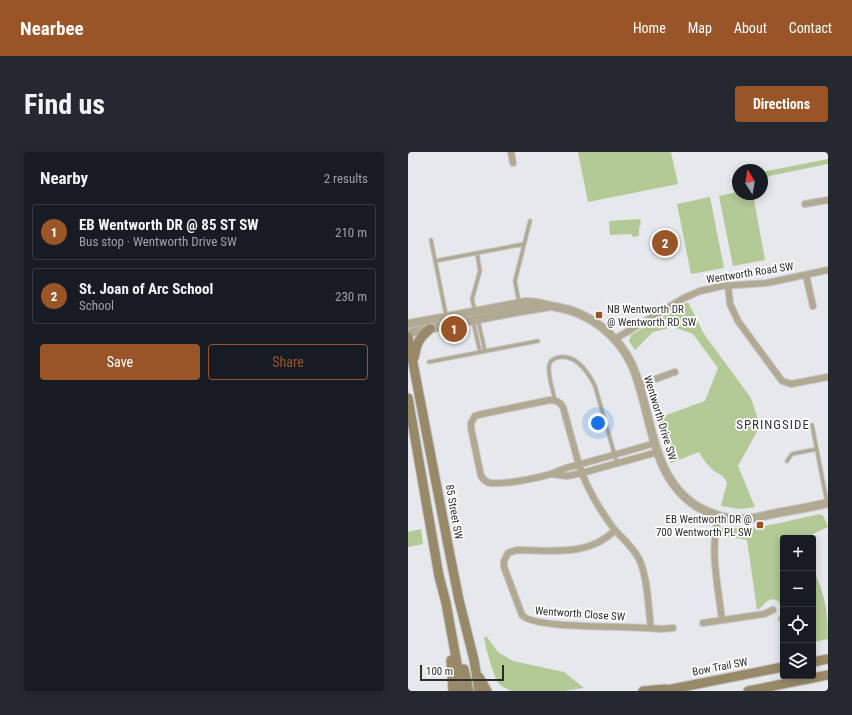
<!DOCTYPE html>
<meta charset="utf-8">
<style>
body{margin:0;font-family:"Roboto Condensed",sans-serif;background:#242831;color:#f1f3f6}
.controls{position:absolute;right:12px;bottom:12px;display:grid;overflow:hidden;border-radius:4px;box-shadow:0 2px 10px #0003}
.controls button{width:36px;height:36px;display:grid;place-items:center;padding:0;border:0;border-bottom:1px solid #363941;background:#171b24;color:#f1f3f6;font:20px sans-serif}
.compass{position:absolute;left:324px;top:12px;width:36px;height:36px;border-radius:50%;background:#171b24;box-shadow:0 2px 10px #0003;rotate:349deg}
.scale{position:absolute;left:12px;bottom:10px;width:84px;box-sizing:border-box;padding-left:4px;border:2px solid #2c2d2e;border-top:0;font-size:11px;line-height:14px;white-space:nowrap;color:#2c2d2e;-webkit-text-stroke:3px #fff;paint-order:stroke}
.you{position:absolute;left:190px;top:271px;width:14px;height:14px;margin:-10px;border:3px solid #fff;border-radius:50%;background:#1a73e8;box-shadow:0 0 0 6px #1a73e833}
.badge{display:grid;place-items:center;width:26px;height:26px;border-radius:50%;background:#995527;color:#fff;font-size:13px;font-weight:700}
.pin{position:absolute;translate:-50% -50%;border:2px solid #fff;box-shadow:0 1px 4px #0006}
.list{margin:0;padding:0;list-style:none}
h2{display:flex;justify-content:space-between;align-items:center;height:52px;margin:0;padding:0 16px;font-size:17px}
h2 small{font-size:13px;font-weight:400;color:#9ea1a6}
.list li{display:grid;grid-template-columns:26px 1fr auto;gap:12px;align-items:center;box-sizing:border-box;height:56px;margin:0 8px 8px;padding:0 8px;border:1px solid #363941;border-radius:4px}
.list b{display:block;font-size:15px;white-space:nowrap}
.list p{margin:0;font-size:13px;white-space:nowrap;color:#9ea1a6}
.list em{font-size:13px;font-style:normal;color:#9ea1a6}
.actions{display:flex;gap:8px;padding:12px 16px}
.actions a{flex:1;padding:9px 0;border:1px solid #995527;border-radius:4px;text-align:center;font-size:14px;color:#995527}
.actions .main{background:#995527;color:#fff}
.icon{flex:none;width:22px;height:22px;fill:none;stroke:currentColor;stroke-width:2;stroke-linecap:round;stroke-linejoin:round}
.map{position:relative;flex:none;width:420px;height:539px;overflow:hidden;border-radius:4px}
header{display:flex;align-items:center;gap:24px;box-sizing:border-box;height:56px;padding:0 20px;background:#995527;color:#fff}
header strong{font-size:19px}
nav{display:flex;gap:22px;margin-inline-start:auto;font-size:14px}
.intro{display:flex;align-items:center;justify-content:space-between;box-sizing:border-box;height:96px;padding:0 24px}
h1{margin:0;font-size:28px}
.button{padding:10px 18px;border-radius:4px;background:#995527;color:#fff;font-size:14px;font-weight:700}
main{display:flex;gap:24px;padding:0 24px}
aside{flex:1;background:#171b24;border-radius:4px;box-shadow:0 2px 10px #0003}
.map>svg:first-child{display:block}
.green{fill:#b3c996}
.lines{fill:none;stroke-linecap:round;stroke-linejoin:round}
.service-casing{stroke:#c5c6c9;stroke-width:5}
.minor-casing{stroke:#c5c6c9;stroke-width:8}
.tertiary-casing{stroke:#c5c6c9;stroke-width:10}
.secondary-casing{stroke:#c5c6c9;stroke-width:11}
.service{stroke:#b2a992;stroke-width:3}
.minor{stroke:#b2a992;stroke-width:6}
.tertiary{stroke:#b2a992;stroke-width:8}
.secondary{stroke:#988a68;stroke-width:9}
.poi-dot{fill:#995527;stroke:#fff;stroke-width:1.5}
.labels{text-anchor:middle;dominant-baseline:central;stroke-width:3.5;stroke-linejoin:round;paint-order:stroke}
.street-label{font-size:11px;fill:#2c2d2e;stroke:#fff}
.poi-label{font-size:11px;fill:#2c2d2e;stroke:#fff;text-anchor:start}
.quarter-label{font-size:13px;letter-spacing:1px;fill:#333538;stroke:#fff}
</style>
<header>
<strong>Nearbee</strong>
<nav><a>Home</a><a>Map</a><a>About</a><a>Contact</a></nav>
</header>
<div class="intro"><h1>Find us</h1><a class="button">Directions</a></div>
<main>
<aside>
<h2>Nearby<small>2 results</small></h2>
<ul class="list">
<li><span class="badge">1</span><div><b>EB Wentworth DR @ 85 ST SW</b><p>Bus stop · Wentworth Drive SW</p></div><em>210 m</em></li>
<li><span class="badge">2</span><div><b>St. Joan of Arc School</b><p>School</p></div><em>230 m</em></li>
</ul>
<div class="actions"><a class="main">Save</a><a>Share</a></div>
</aside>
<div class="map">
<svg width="420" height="539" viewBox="0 0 420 539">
<rect width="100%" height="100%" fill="#e6e8eb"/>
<path class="green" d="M 170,0 L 263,0 L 270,32 L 180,50 Z
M 420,7 L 420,12 L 361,24 L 354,34 L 354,20 Z
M 330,40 L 330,42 L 345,42 L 357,108 L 325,114 L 311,44 Z
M 302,45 L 316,116 L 283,122 L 269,52 Z
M 232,67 L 233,73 L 231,75 L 231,84 L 225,85 L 223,82 L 202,83 L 201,69 Z
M 280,150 L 296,182 L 343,246 L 352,274 L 330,314 L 347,355 L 332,357 L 313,354 L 319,331 C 315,322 312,323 305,318 C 299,313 295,307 291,300 L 263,311 L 261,305 L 250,266 L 297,249 L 310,216 L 285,182 L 265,175 L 245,180 L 227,198 L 221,189 L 223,183 Z
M 412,362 L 416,365 L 420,375 L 396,386 L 375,386 L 375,473 L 369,467 C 378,459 372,444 361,448 C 357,450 354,456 349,458 L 339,388 L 310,383 L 311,379 L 315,375 C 345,380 382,368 412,362 Z
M 13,377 L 15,392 L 0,395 L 0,380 Z
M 405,417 C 417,443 420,458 420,487 L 405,490 Z
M 76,485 L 79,485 L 90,500 L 105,509 L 156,520 L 176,536 L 156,539 L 103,539 C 99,537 94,535 91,532 C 86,526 77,494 76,485 Z"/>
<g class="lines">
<defs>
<path id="service" d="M 23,88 L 38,163
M 27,109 L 116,92
M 111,151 L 107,129 L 122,69
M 67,159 L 64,147 L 72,119 L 69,101
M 70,168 L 77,199
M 65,169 L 72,200
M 21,210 L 130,189
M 147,248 C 145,239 140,224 141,215 C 141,211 144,207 148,206 C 167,200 180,220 187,234 L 209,311
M 404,273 L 419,350
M 379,309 L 384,302 L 409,297"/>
<path id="minor" d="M 103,0 L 105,11
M 397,52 L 420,48
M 398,123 L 405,154
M 320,133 L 322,152 L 330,169 L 374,229 L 383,232 L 420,225
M 207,187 L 276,146 L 292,139 L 314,134 L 359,131 L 420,118
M 231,233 L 267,220
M 144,322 L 159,324 L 174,321 L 250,300
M 311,363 C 301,398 310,433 314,468
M 207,378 C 181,405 143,398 109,398 L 100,401 L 96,409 L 96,415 L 114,463 C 125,478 230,473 253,477 L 265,476
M 295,471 L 356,462 L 365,458
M 243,476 C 240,455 240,426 231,407 C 225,395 215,387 206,377 C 191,357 179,337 171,313 L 155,255 C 152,250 147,248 142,248 L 74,262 L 67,264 L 63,271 L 63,276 L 73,324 C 75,327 78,330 82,331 C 96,333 129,326 143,322 C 148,320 153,318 158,316 C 187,308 218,300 247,291"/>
<path id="tertiary" d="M 0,172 L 118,150 C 129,150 138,153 148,155 C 181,160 210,183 224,213 C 245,261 241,325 290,355 C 301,361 315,366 328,367 C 342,368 356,364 369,361 C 386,358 403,355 420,351
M 0,181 L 112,159 L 143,154"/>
<path id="secondary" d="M 0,185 L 41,398 L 51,448 L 66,508 L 71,539
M 6,206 C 9,191 10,187 22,177
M 0,246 L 31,424 L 38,451 L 54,539
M 43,508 L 45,539
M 405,510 L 420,507
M 56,517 L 61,539
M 71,525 L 79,539
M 235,539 L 258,537
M 254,539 L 375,515
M 340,539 L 420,523"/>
</defs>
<use href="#service" class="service-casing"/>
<use href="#minor" class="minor-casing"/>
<use href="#tertiary" class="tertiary-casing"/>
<use href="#secondary" class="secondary-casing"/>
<use href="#service" class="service"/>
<use href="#minor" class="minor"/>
<use href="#tertiary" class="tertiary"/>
<use href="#secondary" class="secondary"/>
</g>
<g class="poi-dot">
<rect x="187" y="159" width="8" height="8" rx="2"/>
<rect x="348" y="369" width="8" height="8" rx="2"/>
</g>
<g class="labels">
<g class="street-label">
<text transform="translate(342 121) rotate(-9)">Wentworth Road SW</text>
<text transform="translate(252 266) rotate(73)">Wentworth Drive SW</text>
<text transform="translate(46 360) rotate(80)">85 Street SW</text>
<text transform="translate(172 462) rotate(4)">Wentworth Close SW</text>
<text transform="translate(312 515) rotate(-11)">Bow Trail SW</text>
</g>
<g class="poi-label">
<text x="199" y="157">NB Wentworth DR<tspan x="199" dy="13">@ Wentworth RD SW</tspan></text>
<text x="344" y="367" text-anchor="end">EB Wentworth DR @<tspan x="344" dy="13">700 Wentworth PL SW</tspan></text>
</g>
<g class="quarter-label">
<text x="365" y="272">SPRINGSIDE</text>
</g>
</g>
</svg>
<div class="controls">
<button>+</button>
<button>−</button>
<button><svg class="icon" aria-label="locate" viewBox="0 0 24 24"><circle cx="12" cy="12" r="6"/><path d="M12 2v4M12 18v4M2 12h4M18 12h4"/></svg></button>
<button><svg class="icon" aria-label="layers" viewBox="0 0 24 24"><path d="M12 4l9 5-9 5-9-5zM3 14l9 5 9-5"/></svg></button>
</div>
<svg class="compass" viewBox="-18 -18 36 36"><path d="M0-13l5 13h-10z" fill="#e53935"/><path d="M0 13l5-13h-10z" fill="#9ea1a6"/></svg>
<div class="scale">100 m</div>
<div class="you"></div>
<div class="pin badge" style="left:46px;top:177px">1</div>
<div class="pin badge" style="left:257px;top:91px">2</div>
</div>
</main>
